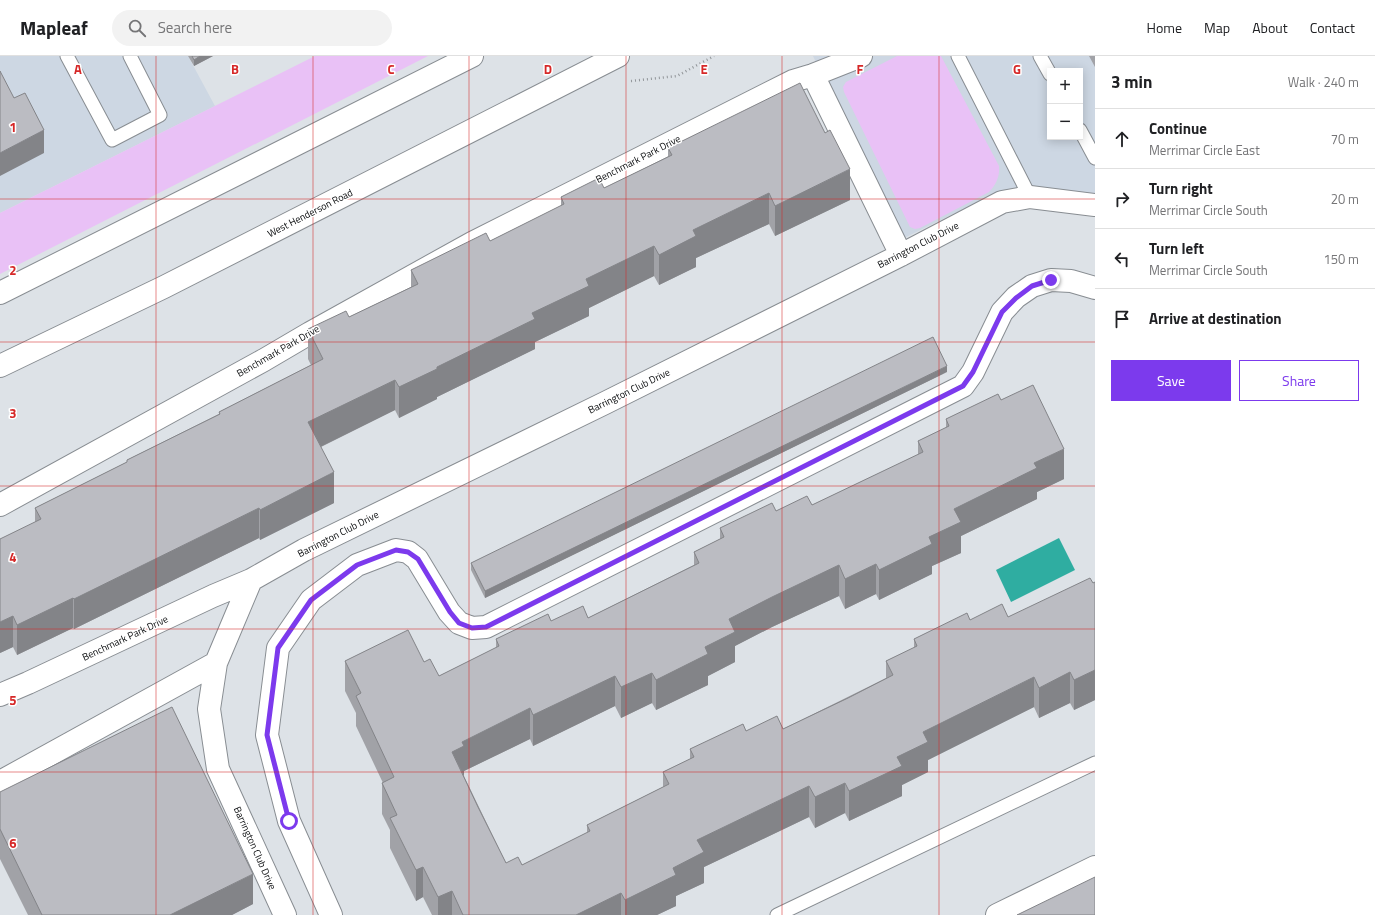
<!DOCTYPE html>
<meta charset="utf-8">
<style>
body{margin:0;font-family:"Titillium Web",sans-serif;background:#f2f2f2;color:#202124}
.controls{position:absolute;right:12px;top:12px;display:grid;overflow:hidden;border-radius:0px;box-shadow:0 2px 10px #0003}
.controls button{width:36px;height:36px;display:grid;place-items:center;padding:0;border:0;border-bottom:1px solid #e0e0e0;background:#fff;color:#202124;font:20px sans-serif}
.stop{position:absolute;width:12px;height:12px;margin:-9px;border:3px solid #7c3aed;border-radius:50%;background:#fff}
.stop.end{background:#7c3aed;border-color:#fff;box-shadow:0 1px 4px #0008}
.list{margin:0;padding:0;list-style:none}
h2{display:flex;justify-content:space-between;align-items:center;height:52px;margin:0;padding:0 16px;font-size:17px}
h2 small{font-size:13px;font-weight:400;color:#757577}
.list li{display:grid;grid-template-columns:26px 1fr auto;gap:12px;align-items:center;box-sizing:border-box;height:60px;padding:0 16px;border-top:1px solid #e0e0e0}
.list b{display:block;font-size:15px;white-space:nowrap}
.list p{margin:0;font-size:13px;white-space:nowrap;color:#757577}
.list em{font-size:13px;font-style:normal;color:#757577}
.actions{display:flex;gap:8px;padding:12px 16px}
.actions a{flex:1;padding:9px 0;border:1px solid #7c3aed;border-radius:0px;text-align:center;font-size:14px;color:#7c3aed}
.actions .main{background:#7c3aed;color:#fff}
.icon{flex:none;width:22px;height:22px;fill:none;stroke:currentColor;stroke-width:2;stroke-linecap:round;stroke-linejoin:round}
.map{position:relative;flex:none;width:1095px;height:859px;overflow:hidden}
header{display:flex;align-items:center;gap:24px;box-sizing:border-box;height:56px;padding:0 20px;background:#fff;border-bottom:1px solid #e0e0e0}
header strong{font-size:19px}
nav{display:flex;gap:22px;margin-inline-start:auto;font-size:14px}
.search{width:280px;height:36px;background:#f2f2f2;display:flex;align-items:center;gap:10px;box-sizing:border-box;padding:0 14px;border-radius:22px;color:#757577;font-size:15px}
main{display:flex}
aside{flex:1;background:#fff}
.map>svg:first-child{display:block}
.built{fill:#cdd7e3;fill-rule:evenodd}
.green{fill:#e9c1f6}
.water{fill:#2fada1}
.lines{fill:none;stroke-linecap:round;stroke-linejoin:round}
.service-casing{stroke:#888d92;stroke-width:15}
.minor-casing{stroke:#888d92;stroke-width:24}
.secondary-casing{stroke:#888d92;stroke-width:24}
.path{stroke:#919599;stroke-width:2.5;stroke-dasharray:1 3;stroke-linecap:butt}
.service{stroke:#fff;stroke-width:13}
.minor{stroke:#fff;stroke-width:22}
.secondary{stroke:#fff;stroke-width:22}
.wall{fill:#a1a2a7}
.shaded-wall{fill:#838488}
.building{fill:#bbbcc2;stroke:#838488}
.route{stroke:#7c3aed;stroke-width:5}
.grid{fill:none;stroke:#d62828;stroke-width:1;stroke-opacity:0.55}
.labels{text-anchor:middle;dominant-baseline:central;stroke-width:3;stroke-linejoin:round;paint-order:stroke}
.street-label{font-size:10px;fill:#0b0d0f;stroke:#fff}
.grid-label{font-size:13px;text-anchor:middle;font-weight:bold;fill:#d62828;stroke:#fff;stroke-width:3;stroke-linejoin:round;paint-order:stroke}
</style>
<header>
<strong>Mapleaf</strong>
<div class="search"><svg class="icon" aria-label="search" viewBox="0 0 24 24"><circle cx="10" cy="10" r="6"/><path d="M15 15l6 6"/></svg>Search here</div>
<nav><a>Home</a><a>Map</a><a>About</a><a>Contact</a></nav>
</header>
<main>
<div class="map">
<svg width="1095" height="859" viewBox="0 0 1095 859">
<rect width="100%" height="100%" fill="#dde2e7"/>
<path class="built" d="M 0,0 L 188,0 L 215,50 L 0,157 Z
M 813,0 L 1095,0 L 1095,138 L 1002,134 L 900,184 ZM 1050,15 L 1080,15 L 1080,81 L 1050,81 Z"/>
<path class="green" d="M 315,0 L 428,0 L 0,218 L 0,157 Z
M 897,0 L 941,0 L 999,110 C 1000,120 996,129 989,136 L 920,172 L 915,173 L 910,171 L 844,36 L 843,31 L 846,26 Z"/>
<path class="water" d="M 1059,482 L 1075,514 L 1011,546 L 996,514 Z"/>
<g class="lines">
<defs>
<path id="service" d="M 67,0 L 112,84 L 160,59 L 130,0
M 958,0 L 1030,141
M 1040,0 L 1050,18
M 1080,74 L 1095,102
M 777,859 L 1095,707"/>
<path id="minor" d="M 813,19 L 901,199
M 0,449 L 264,304 L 310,277 L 472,187 L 793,25 L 813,19 L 861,0
M 216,607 L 209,653 L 218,713 L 285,859
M 0,639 L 28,627 L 213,540 L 251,524
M 0,726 L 216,607 L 251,524 L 304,494 L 605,347 L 901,199 L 1002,146 L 1030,141 L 1095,149
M 331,859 L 289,765 L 267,679 L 278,592 L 311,544 L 357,509 L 396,494 L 408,496 L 417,503 L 449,556 L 459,567 L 472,572 L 486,571 L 963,330 L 973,316 L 1002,256 L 1016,241 L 1032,230 L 1051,224 L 1071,225 L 1095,232
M 997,859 L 1095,811"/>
<path id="secondary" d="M 0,237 L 472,0
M 0,310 L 164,231 L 618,0"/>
</defs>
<use href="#service" class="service-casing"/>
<use href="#minor" class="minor-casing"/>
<use href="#secondary" class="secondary-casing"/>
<path class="path" d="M 631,25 L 677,20 L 714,0"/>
<use href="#service" class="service"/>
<use href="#minor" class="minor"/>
<use href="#secondary" class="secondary"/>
</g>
<path class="wall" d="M 188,0 L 213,0 L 194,10 Z
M 1089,0 L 1095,0 L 1095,11 Z
M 668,92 L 850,144 L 775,180 L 769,168 L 696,202 L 696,211 L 659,229 L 654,220 L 589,252 L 589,260 L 535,286 L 535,293 L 437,341 L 437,343 L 399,362 L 395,354 L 321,391 L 334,447 L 260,484 L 259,482 L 74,573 L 73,572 L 17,599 L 13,591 L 0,597 L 35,466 L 35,452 L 127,406 L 127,404 L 219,358 L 219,356 L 311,309 L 308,303 L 308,273 L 349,261 L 411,231 L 411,214 L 490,185 L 561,150 L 561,141 L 604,132 L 668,101 Z
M 947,316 L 485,542 L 471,514 L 471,507 Z
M 1001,344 L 1064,423 L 1037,436 L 1037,443 L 961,480 L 961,497 L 932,510 L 932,518 L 879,544 L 876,538 L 845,553 L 839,540 L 772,571 L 735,590 L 735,606 L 708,620 L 708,629 L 656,654 L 652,647 L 621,662 L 615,650 L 533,690 L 530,683 L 464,715 L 464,720 L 506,807 L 522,809 L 587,777 L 587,769 L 663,731 L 663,716 L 690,703 L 690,693 L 746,675 L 783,673 L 886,622 L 886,605 L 914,592 L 914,583 L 970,564 L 1008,561 L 1095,526 L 1095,644 L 1074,654 L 1070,647 L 1039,662 L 1034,651 L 928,704 L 928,716 L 902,729 L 902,740 L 849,765 L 845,757 L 815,772 L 809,761 L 704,811 L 704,827 L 676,840 L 676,850 L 657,859 L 432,859 L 423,841 L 416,845 L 390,792 L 390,774 L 382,758 L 382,727 L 383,727 L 356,670 L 356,657 L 345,635 L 345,605 L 424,606 L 439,620 L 496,592 L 496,583 L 551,565 L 588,562 L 694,509 L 694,496 L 720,483 L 720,472 L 776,455 L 812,449 L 918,399 L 918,385 L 946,372 L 946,363 Z
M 0,736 L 253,848 L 232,859 L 28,859 L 0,803 Z"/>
<path class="shaded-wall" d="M 200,0 L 213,0 L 194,10 L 194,4 Z
M 44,74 L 44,97 L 0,120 L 0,97 Z
M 850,113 L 850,144 L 775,180 L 775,150 Z
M 769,137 L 769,168 L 696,202 L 696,211 L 659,229 L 659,199 L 693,174 Z
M 654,190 L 654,220 L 589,252 L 589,260 L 535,286 L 535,293 L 437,341 L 437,343 L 399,362 L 399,331 L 437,311 L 532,257 L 586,223 Z
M 947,310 L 947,316 L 485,542 L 485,535 Z
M 395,324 L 395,354 L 308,397 L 308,366 Z
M 1064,393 L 1064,423 L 1037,436 L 1037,443 L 961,480 L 961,497 L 932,510 L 932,518 L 879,544 L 879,514 L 929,481 L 954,453 L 1034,407 Z
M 334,416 L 334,447 L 260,484 L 260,454 Z
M 259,452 L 259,482 L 74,573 L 74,543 Z
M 876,508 L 876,538 L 845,553 L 845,523 Z
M 839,509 L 839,540 L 772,571 L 735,590 L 735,606 L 708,620 L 708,629 L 656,654 L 656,624 L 705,591 L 729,563 L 772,541 Z
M 73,542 L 73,572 L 17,599 L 17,569 Z
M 13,560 L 13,591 L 0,597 L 0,566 Z
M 1095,614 L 1095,644 L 1074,654 L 1074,624 Z
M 1070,616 L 1070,647 L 1039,662 L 1039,632 Z
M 652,617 L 652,647 L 621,662 L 621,631 Z
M 615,620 L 615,650 L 533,690 L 533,659 Z
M 1034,621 L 1034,651 L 928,704 L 928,716 L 902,729 L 902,740 L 849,765 L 849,735 L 897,701 L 923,676 Z
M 530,652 L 530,683 L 464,715 L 464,720 L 452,696 L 462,686 Z
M 845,727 L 845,757 L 815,772 L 815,741 Z
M 809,730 L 809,761 L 704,811 L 704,827 L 676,840 L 676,850 L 657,859 L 625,859 L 625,844 L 673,812 L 697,784 Z
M 423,811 L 423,841 L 416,845 L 416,814 Z
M 253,818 L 253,848 L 232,859 L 170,859 Z
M 452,835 L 452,859 L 438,859 L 438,841 Z
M 621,837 L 621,859 L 576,859 Z"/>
<path class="building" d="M 192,0 L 200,0 L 194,4 Z
M 0,15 L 14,42 L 25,37 L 44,74 L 0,97 Z
M 800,27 L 825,77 L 830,74 L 850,113 L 775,150 L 769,137 L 693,174 L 696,180 L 659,199 L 654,190 L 586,223 L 589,230 L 532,257 L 535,263 L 437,311 L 437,313 L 399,331 L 395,324 L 308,366 L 334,416 L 260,454 L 259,452 L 74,543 L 73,542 L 17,569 L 13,560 L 0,566 L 0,483 L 41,463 L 35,452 L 127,406 L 127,404 L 220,358 L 219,356 L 323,303 L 308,273 L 346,255 L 349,261 L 418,228 L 411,214 L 486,177 L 490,185 L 564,148 L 561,141 L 599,122 L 604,132 L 672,99 L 668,92 Z
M 933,281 L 947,310 L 485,535 L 471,507 Z
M 1033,329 L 1064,393 L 1034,407 L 1037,412 L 954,453 L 961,466 L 929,481 L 932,488 L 879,514 L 876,508 L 845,523 L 839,509 L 772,541 L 729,563 L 735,576 L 705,591 L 708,598 L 656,624 L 652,617 L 621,631 L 615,620 L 533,659 L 530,652 L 462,686 L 464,690 L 452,696 L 478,751 L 506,807 L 518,801 L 522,809 L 590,775 L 587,769 L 669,728 L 663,716 L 694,701 L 690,693 L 743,668 L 746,675 L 777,660 L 783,673 L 848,642 L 893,619 L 886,605 L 917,590 L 914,583 L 967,557 L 970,564 L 1002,548 L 1008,561 L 1090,522 L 1093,527 L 1095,526 L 1095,614 L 1074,624 L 1070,616 L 1039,632 L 1034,621 L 923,676 L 928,686 L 897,701 L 902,710 L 849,735 L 845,727 L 815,741 L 809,730 L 697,784 L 704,796 L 673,812 L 676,819 L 625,844 L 621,837 L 576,859 L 463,859 L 452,835 L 438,841 L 423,811 L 416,814 L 390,762 L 397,759 L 382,727 L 394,721 L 356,640 L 361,637 L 345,605 L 408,574 L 424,606 L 430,603 L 439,620 L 499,590 L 496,583 L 548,558 L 551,565 L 583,550 L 588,562 L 699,507 L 694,496 L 724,481 L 720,472 L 772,447 L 776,455 L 807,440 L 812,449 L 923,396 L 918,385 L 949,370 L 946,363 L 998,338 L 1001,344 Z
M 172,651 L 253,818 L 170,859 L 42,859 L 0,773 L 0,736 Z
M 1095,821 L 1095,859 L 1017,859 Z"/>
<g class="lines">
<path class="route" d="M 289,765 L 267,679 L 278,592 L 311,544 L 357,509 L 396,494 L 408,496 L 418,503 L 450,556 L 459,567 L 472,572 L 486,571 L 963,330 L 973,316 L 1002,256 L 1016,242 L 1032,230 L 1051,224"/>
</g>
<path class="grid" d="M 156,0 L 156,859M 313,0 L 313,859M 469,0 L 469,859M 626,0 L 626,859M 782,0 L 782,859M 939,0 L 939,859M 0,143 L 1095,143M 0,286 L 1095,286M 0,430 L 1095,430M 0,573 L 1095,573M 0,716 L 1095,716"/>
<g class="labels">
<g class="street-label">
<text transform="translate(638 103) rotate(-27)">Benchmark Park Drive</text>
<text transform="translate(310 157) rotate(-27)">West Henderson Road</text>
<text transform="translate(918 189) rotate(-27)">Barrington Club Drive</text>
<text transform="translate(278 295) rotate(-30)">Benchmark Park Drive</text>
<text transform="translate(629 335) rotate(-26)">Barrington Club Drive</text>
<text transform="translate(338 478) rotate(-27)">Barrington Club Drive</text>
<text transform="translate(125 582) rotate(-25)">Benchmark Park Drive</text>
<text transform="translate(255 792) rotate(66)">Barrington Club Drive</text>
</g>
</g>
<g class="grid-label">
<text x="78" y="18">A</text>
<text x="235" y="18">B</text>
<text x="391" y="18">C</text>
<text x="548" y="18">D</text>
<text x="704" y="18">E</text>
<text x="860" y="18">F</text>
<text x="1017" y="18">G</text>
<text x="13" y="76">1</text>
<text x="13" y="219">2</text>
<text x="13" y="362">3</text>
<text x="13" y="506">4</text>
<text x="13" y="649">5</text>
<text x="13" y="792">6</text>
</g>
</svg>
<div class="controls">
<button>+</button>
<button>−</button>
</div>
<div class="stop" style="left:289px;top:765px"></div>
<div class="stop end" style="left:1051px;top:224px"></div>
</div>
<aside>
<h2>3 min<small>Walk · 240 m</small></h2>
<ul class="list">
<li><svg class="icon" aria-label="ahead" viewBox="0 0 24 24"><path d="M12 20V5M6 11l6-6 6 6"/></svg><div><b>Continue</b><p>Merrimar Circle East</p></div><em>70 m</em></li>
<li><svg class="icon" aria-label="right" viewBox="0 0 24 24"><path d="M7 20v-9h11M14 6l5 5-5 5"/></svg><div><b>Turn right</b><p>Merrimar Circle South</p></div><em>20 m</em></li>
<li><svg class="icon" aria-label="left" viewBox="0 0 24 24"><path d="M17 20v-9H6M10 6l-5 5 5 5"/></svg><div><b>Turn left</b><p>Merrimar Circle South</p></div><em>150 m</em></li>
<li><svg class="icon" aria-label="arrive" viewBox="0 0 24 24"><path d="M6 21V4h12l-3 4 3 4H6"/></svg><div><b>Arrive at destination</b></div></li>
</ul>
<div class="actions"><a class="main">Save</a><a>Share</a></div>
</aside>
</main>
